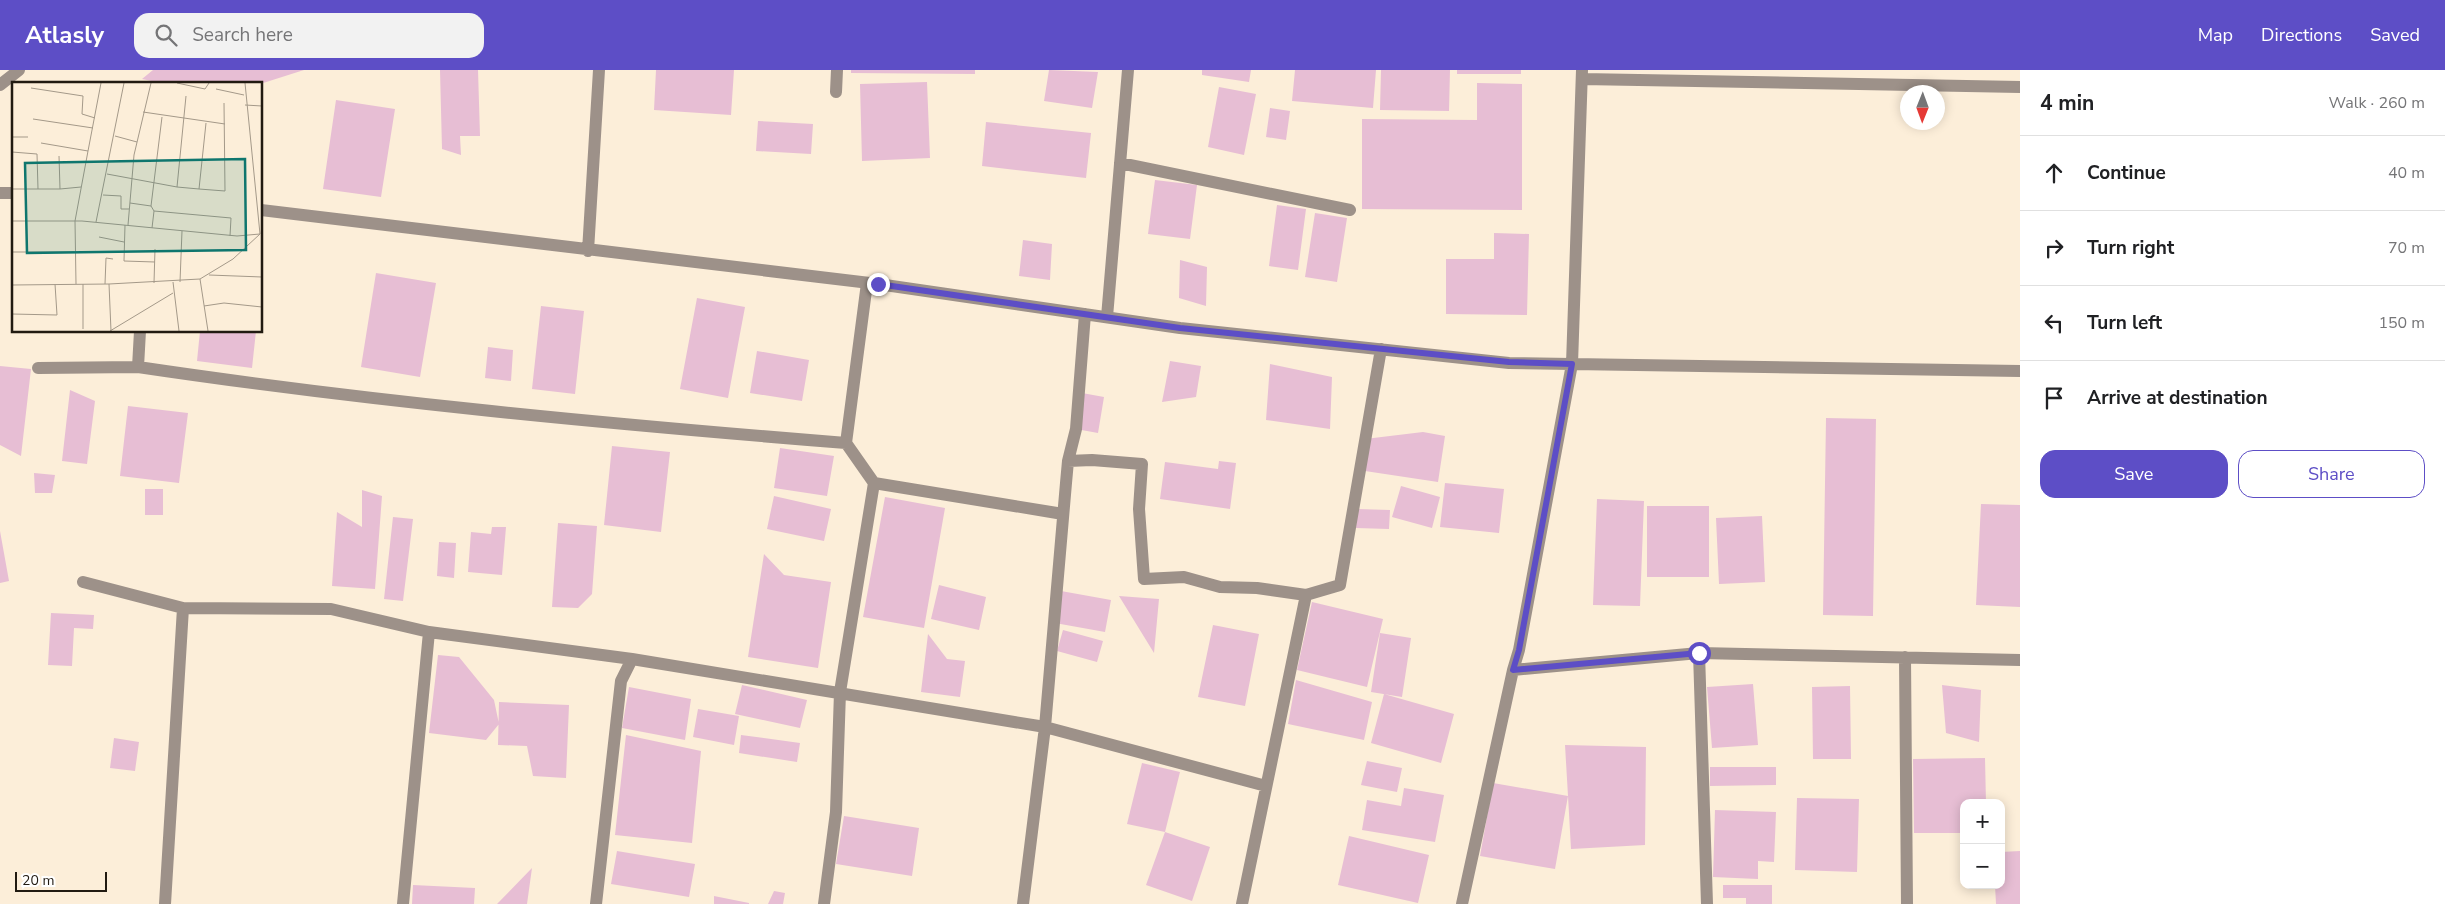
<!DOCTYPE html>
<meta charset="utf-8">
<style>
body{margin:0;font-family:"Nunito Sans",sans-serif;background:#f2f2f2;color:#202124}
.controls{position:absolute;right:15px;bottom:15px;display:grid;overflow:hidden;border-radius:10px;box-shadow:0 2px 12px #0003}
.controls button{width:45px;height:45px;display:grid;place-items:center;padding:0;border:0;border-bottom:1px solid #e0e0e0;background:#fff;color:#202124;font:25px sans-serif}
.compass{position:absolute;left:1900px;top:15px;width:45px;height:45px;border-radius:50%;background:#fff;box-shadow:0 2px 12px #0003;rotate:181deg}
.scale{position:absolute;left:15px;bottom:12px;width:92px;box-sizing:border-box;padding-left:5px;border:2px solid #211a11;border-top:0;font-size:14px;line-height:18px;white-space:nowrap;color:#211a11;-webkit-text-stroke:4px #fff;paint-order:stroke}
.stop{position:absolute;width:15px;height:15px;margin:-11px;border:4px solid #5d4ec6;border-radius:50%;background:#fff}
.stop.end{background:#5d4ec6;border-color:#fff;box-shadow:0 1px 5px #0008}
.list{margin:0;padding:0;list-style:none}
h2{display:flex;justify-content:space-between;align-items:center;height:65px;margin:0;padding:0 20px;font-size:21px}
h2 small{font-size:16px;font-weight:400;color:#757577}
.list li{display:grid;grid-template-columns:32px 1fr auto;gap:15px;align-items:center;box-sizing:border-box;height:75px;padding:0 20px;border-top:1px solid #e0e0e0}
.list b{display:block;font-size:19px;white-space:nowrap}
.list em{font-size:16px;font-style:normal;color:#757577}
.actions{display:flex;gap:10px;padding:15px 20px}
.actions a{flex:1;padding:11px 0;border:1px solid #5d4ec6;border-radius:15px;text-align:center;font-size:18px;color:#5d4ec6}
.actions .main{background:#5d4ec6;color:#fff}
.icon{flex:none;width:28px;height:28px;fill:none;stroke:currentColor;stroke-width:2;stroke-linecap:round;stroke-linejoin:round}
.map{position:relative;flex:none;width:2020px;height:834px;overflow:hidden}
header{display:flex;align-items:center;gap:30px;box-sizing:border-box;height:70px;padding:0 25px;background:#5d4ec6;color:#fff}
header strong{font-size:24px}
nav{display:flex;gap:28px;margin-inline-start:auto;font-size:18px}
.search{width:350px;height:45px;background:#f2f2f2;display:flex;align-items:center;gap:12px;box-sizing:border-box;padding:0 18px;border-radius:15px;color:#757577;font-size:19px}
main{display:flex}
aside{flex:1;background:#fff}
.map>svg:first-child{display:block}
.building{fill:#e7bed4}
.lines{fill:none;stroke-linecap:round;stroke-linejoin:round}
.minor{stroke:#9d9189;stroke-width:12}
.route{stroke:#5d4ec6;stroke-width:6}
.inset-road{fill:none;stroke:#a49989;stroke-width:1}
.view{fill:#0f766e;fill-opacity:0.15;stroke:#0f766e;stroke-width:2.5}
.inset-edge{fill:none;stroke:#211a11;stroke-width:2.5}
</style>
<header>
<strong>Atlasly</strong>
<div class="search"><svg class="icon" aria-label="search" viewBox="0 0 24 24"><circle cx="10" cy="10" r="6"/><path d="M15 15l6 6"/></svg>Search here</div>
<nav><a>Map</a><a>Directions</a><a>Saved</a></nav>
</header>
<main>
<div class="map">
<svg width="2020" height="834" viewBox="0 0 2020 834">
<rect width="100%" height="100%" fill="#fceed9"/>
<path class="building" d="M 153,0 L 304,0 L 260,14 L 166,14 L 142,9 Z
M 440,0 L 478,0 L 480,66 L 460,66 L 461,85 L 442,79 Z
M 656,0 L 734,0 L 731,45 L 654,40 Z
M 851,0 L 975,0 L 975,4 L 851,3 Z
M 1049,0 L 1098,2 L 1092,38 L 1044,31 Z
M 1202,0 L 1251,0 L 1249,12 L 1202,5 Z
M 1295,0 L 1376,0 L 1373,38 L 1292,31 Z
M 1381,0 L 1450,0 L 1449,41 L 1380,40 Z
M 1457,0 L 1521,0 L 1521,4 L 1457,4 Z
M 927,12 L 930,88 L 862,91 L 860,14 Z
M 1477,13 L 1522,14 L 1522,140 L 1362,139 L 1362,49 L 1477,50 Z
M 1219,17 L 1256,24 L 1244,85 L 1208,77 Z
M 336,30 L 395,39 L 381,127 L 323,119 Z
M 1270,38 L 1290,41 L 1286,70 L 1266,67 Z
M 758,51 L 813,54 L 811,84 L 756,81 Z
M 986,52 L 1091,63 L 1086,108 L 982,96 Z
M 1155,110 L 1197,115 L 1190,169 L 1148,164 Z
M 1277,135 L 1306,139 L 1298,200 L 1269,196 Z
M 1315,143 L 1347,148 L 1337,212 L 1305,207 Z
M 1494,163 L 1529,164 L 1527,245 L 1446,244 L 1446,189 L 1494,189 Z
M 1023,170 L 1052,174 L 1050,210 L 1019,206 Z
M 1180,190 L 1207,197 L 1206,236 L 1179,228 Z
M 376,203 L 436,213 L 420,307 L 361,297 Z
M 697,228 L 745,237 L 728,328 L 680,319 Z
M 541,236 L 584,241 L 575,324 L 532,319 Z
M 200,261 L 256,261 L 252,298 L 197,291 Z
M 488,277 L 513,280 L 511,311 L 485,308 Z
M 757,281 L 809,290 L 802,331 L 750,323 Z
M 1170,291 L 1201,296 L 1196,327 L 1162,332 Z
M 1270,294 L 1332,307 L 1330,359 L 1266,350 Z
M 0,296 L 31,299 L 21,386 L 0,375 Z
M 70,320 L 95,331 L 87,394 L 62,391 Z
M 1082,323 L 1104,327 L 1098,363 L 1076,359 Z
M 128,336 L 188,343 L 179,413 L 120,406 Z
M 1826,348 L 1876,349 L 1873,546 L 1823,545 Z
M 1423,362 L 1445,366 L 1438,412 L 1365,401 L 1365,369 Z
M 612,376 L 670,382 L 661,462 L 604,455 Z
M 780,378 L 834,386 L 827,426 L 774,418 Z
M 1219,391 L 1236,393 L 1230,439 L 1160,429 L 1165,392 L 1218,399 Z
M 34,403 L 55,405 L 52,423 L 35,423 Z
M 1445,413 L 1504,419 L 1499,463 L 1440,457 Z
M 1401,416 L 1440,427 L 1432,458 L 1392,447 Z
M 145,419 L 163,419 L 163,445 L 145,445 Z
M 362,420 L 382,426 L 375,519 L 332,516 L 337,442 L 362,457 Z
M 774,426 L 831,439 L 824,471 L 767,459 Z
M 885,427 L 945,438 L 924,558 L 863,547 Z
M 1597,429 L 1644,431 L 1640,536 L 1593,535 Z
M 1981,434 L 2020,435 L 2020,537 L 1976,535 Z
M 1647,436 L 1709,436 L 1709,507 L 1647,507 Z
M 1357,439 L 1390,440 L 1389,459 L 1356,458 Z
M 1762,446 L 1765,512 L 1719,514 L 1716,448 Z
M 393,447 L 413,449 L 403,531 L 384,529 Z
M 558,453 L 597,456 L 592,524 L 578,538 L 552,537 Z
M 492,457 L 506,457 L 502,505 L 468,502 L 471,462 L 491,464 Z
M 0,461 L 9,511 L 0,513 Z
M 439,472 L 456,473 L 454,508 L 437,506 Z
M 764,484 L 784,505 L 831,512 L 818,598 L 748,587 Z
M 939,515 L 986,527 L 979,560 L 931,549 Z
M 1061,521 L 1111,530 L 1105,562 L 1055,553 Z
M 1119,526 L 1159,529 L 1154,583 Z
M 1312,532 L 1383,549 L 1367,617 L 1297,600 Z
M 51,543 L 94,545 L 93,559 L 74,558 L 72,596 L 48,595 Z
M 1213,555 L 1259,564 L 1245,636 L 1198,627 Z
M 1063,560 L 1103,571 L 1097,592 L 1057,581 Z
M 1380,563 L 1411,568 L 1402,627 L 1371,622 Z
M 928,564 L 947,589 L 965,591 L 960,627 L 921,622 Z
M 438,585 L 459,587 L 494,630 L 499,654 L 486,670 L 429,663 Z
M 1296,610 L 1372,632 L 1364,670 L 1288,654 Z
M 1753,614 L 1758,675 L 1712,678 L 1707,617 Z
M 742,615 L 807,630 L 800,658 L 735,644 Z
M 1942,615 L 1981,620 L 1979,672 L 1946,663 Z
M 1850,616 L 1851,689 L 1813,689 L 1812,617 Z
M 629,617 L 691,629 L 685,670 L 622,658 Z
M 1384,624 L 1454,644 L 1441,693 L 1371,673 Z
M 499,632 L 569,635 L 566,708 L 533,706 L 527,676 L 498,675 Z
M 698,639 L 739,646 L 734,675 L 693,667 Z
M 626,665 L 701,681 L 692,773 L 615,765 Z
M 741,665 L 800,673 L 797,692 L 739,683 Z
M 114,668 L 139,672 L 135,701 L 110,698 Z
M 1565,675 L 1646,677 L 1645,775 L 1571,779 L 1568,726 L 1555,799 L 1480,786 L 1493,713 L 1568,726 Z
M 1985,688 L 1986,733 L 1964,733 L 1964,763 L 1914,763 L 1913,689 Z
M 1367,691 L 1402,698 L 1397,722 L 1361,715 Z
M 1142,693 L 1180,702 L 1165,762 L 1127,754 Z
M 1710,697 L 1776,697 L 1776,715 L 1710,716 Z
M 1404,718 L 1444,725 L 1435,772 L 1362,760 L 1367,730 L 1401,736 Z
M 1797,728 L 1859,729 L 1857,802 L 1795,800 Z
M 1715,740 L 1776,742 L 1774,792 L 1758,791 L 1758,809 L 1713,807 Z
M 844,746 L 919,758 L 912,806 L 836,794 Z
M 1165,762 L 1210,777 L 1192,831 L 1146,815 Z
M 1349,766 L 1429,785 L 1418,833 L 1338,815 Z
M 617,781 L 695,794 L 689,827 L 611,814 Z
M 2020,781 L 2020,834 L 1996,834 L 1995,815 L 2001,815 L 2001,782 Z
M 532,798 L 527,834 L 497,834 Z
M 413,815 L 475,818 L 474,834 L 412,834 Z
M 1723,815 L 1772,815 L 1772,834 L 1746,834 L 1746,828 L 1723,828 Z
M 774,821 L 785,823 L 783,834 L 768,834 Z
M 714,826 L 749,833 L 749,834 L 714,834 Z"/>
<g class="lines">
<path class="minor" d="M 1582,9 L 2020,17
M 0,15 L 19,0
M 836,22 L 837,0
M 1120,93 L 1350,140
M 0,123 L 14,123
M 261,140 L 878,214 L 1180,258 L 1509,293 L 2020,301
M 588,181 L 599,0
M 867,213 L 846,373 L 874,413 L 1063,444
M 1107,247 L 1128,0
M 140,261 L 138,297 C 373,332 609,354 846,373
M 38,298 L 138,297
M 1068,391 L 1092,390 L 1142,394 L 1139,439 L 1144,509 L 1184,507 L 1220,517 L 1257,518 L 1306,525
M 83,512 L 183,538
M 1905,587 L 1907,834
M 1513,600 L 1699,583
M 165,834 L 183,538 L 331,539 L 429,562
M 403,834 L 429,562 L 632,589
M 596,834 L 621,611 L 632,589 L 1045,657 L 1266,716
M 824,834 L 836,742 L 840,622 L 874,413
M 1023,834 L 1045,657 L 1066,413 L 1068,391 L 1076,359 L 1085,244
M 1242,834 L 1306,525 L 1340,515 L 1381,279
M 1462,834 L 1513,600 L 1519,580 L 1572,294 L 1582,0
M 1707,834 L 1699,583 L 2020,590"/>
</g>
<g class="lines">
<path class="route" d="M 878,214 L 1180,258 L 1509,292 L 1572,294 L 1519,580 L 1513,600 L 1699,583"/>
</g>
<g transform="translate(12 12)">
<rect width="250" height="250" fill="#fceed9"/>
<path class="inset-road" d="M 165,1 L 193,7 L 197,1M 233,1 L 248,152M 19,6 L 71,14 L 70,32 L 83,36M 204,7 L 232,13M 233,23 L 250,24M 131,30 L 213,42M 21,37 L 81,46M 103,54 L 125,60M 0,55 L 16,55M 29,61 L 76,69 L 89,1M 95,92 L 165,105 L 174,14M 165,105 L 187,107 L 194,41M 0,107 L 0,70 L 25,72 L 26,107M 1,107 L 48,107 L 47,74M 48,107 L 69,105M 187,107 L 213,109 L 212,21M 91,113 L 109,114 L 109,127 L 117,127M 118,121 L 139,124 L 142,129 L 140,146M 139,124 L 150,35M 142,129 L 219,136 L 218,154M 0,139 L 70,139 L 225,154 L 248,152M 84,140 L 112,1M 113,143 L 112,179 L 143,180M 116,143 L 122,73 L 139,1M 87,155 L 112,160M 0,170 L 62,170M 197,193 L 250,195M 188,197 L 196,249M 161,200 L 167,249M 168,200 L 170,149M 142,201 L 143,167M 64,202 L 63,139 L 76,69M 93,202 L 94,176 L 101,177M 97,202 L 99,249M 0,203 L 97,202 L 188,197 L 221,177 L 248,152M 192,224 L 212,221 L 250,225M 0,232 L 45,233 L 43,202M 71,247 L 71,202M 98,249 L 161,211"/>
<path class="view" d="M 233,77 L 234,168 L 15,171 L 13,81 Z"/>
<rect width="250" height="250" class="inset-edge"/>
</g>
</svg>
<div class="controls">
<button>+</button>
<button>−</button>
</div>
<svg class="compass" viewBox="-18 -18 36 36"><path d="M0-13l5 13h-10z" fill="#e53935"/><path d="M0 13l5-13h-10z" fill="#757577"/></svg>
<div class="scale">20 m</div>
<div class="stop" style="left:1699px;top:583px"></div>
<div class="stop end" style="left:878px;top:214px"></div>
</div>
<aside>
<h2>4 min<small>Walk · 260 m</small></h2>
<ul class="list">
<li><svg class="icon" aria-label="ahead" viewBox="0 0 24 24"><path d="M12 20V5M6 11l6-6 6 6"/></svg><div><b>Continue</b></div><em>40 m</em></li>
<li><svg class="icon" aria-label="right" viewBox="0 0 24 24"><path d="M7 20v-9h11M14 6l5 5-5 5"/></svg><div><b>Turn right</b></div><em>70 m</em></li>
<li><svg class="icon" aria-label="left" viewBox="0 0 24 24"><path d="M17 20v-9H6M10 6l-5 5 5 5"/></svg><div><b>Turn left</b></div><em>150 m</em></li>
<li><svg class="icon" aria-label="arrive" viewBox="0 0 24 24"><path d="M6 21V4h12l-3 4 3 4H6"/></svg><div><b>Arrive at destination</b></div></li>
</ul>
<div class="actions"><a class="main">Save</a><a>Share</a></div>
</aside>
</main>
